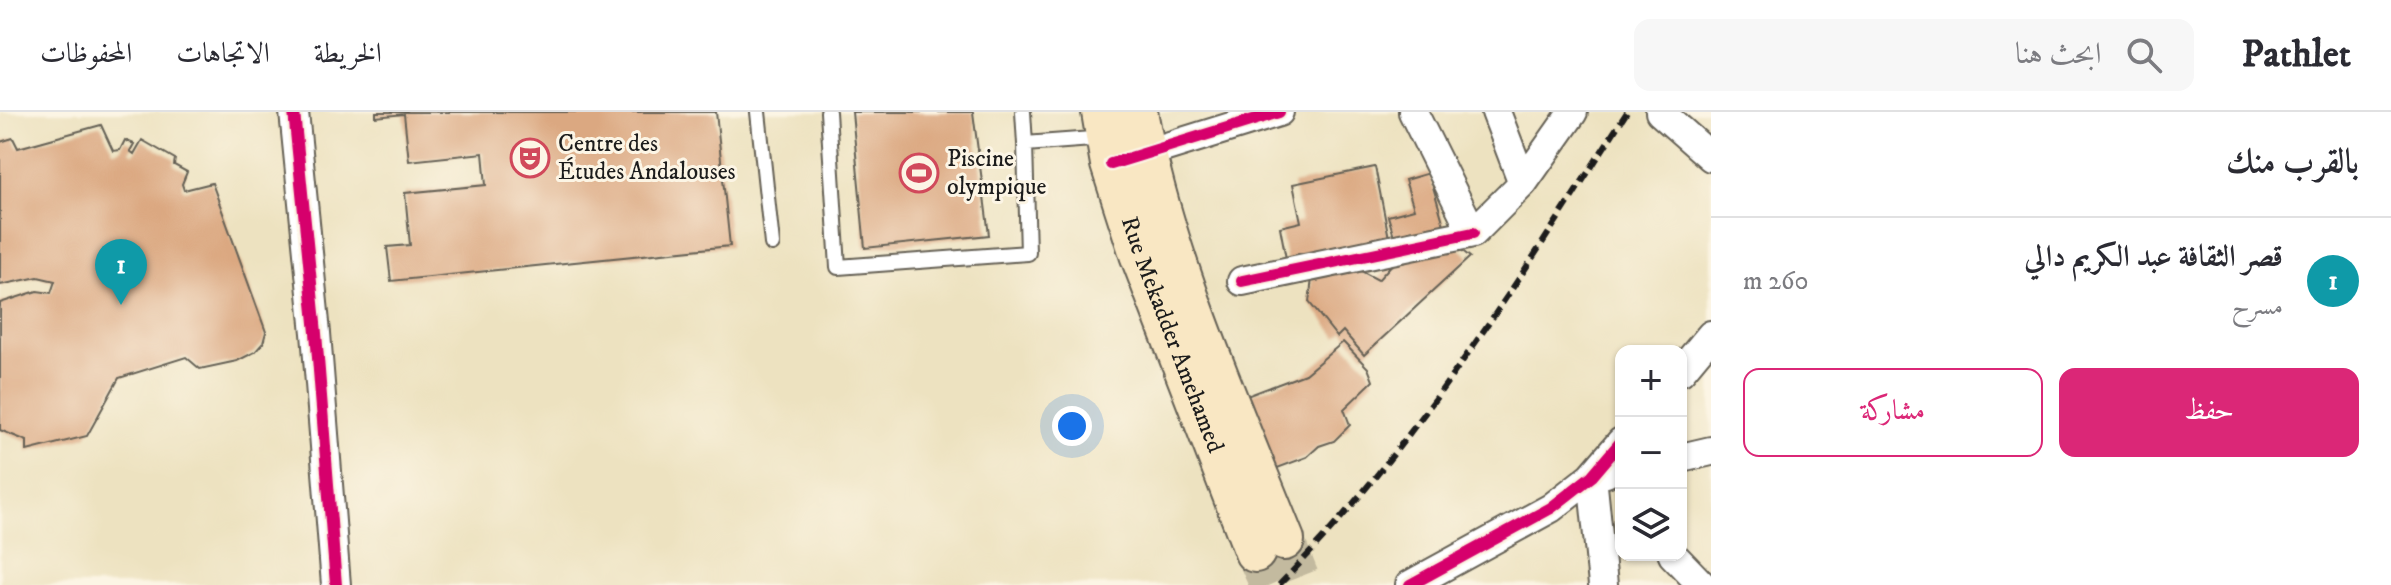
<!DOCTYPE html>
<html lang="ar">
<meta charset="utf-8">
<style>
body{margin:0;font-family:"IM FELL DW Pica",Amiri,serif;background:#f7f7f7;color:#2b2b33;direction:rtl}
.controls{position:absolute;right:24px;bottom:24px;display:grid;overflow:hidden;border-radius:16px;box-shadow:0 2px 6px #0004}
.controls button{width:72px;height:72px;display:grid;place-items:center;padding:0;border:0;border-bottom:2px solid #e1e1e2;background:#fff;color:#2b2b33;font:40px sans-serif}
.you{position:absolute;left:1072px;top:314px;width:28px;height:28px;margin:-20px;border:6px solid #fff;border-radius:50%;background:#1a73e8;box-shadow:0 0 0 12px #1a73e833}
.badge{display:grid;place-items:center;width:52px;height:52px;border-radius:50%;background:#db2777;color:#fff;font-size:26px;font-weight:700}
.pin{position:absolute;translate:-50% -66px;filter:drop-shadow(0 2px 4px #0008)}
.pin::after{content:'';position:absolute;top:42px;width:28px;height:24px;background:inherit;clip-path:polygon(0 0,100% 0,50% 100%)}
.list{margin:0;padding:0;list-style:none}
h2{display:flex;justify-content:space-between;align-items:center;height:104px;margin:0;padding:0 32px;font-size:34px}
h2 small{font-size:26px;font-weight:400;color:#7c7c81}
.list li{display:grid;grid-template-columns:52px 1fr auto;gap:24px;align-items:center;box-sizing:border-box;height:128px;padding:0 32px;border-top:2px solid #e1e1e2}
.list b{display:block;font-size:30px;white-space:nowrap}
.list p{margin:0;font-size:26px;white-space:nowrap;color:#7c7c81}
.list em{font-size:26px;font-style:normal;color:#7c7c81}
.actions{display:flex;gap:16px;padding:24px 32px}
.actions a{flex:1;padding:18px 0;border:2px solid #db2777;border-radius:16px;text-align:center;font-size:28px;color:#db2777}
.actions .main{background:#db2777;color:#fff}
.icon{flex:none;width:44px;height:44px;fill:none;stroke:currentColor;stroke-width:2;stroke-linecap:round;stroke-linejoin:round}
.map{position:relative;flex:none;width:1711px;height:473px;overflow:hidden;direction:ltr}
header{display:flex;align-items:center;gap:48px;box-sizing:border-box;height:112px;padding:0 40px;background:#fff;border-bottom:2px solid #e1e1e2}
header strong{font-size:38px}
nav{display:flex;gap:44px;margin-inline-start:auto;font-size:28px}
.search{width:560px;height:72px;background:#f7f7f7;display:flex;align-items:center;gap:20px;box-sizing:border-box;padding:0 28px;border-radius:16px;color:#7c7c81;font-size:30px}
main{display:flex}
aside{flex:1;background:#fff}
.map>svg:first-child{display:block}
.building{fill:#dba881}
.lines{fill:none;stroke-linecap:round;stroke-linejoin:round}
.secondary-tunnel{stroke:#c3ba9f;stroke-width:40;stroke-dasharray:40 20;stroke-linecap:butt}
.lane-casing{stroke:#656155;stroke-width:18}
.street-casing{stroke:#656155;stroke-width:32}
.secondary-casing{stroke:#656155;stroke-width:44}
.lane{stroke:#fff;stroke-width:14}
.street{stroke:#fff;stroke-width:28}
.secondary{stroke:#f9e7c3;stroke-width:40}
.rail{stroke:#1c1c1c;stroke-width:6;stroke-dasharray:12 6;stroke-linecap:butt}
.cycleway-casing{stroke:#fcf5e5;stroke-width:17}
.cycleway{stroke:#d6006c;stroke-width:12}
.labels{text-anchor:middle;dominant-baseline:central;stroke-width:6;stroke-linejoin:round;paint-order:stroke}
.poi-label{font-size:24px;fill:#1c1c1c;stroke:#fcf5e5;text-anchor:start}
.street-label{font-size:24px;fill:#1c1c1c;stroke:#fcf5e5}
</style>
<header>
<strong>Pathlet</strong>
<div class="search"><svg class="icon" aria-label="search" viewBox="0 0 24 24"><circle cx="10" cy="10" r="6"/><path d="M15 15l6 6"/></svg>ابحث هنا</div>
<nav><a>الخريطة</a><a>الاتجاهات</a><a>المحفوظات</a></nav>
</header>
<main>
<aside>
<h2>بالقرب منك<small></small></h2>
<ul class="list">
<li><span class="badge" style="background:#0f9aa8">1</span><div><b>قصر الثقافة عبد الكريم دالي</b><p>مسرح</p></div><em>260 m</em></li>
</ul>
<div class="actions"><a class="main">حفظ</a><a>مشاركة</a></div>
</aside>
<div class="map">
<svg width="1711" height="473" viewBox="0 0 1711 473">
<rect width="100%" height="100%" fill="#fcf5e5"/>
<filter id="ink" filterUnits="userSpaceOnUse"><feTurbulence type="fractalNoise" baseFrequency=".0125" numOctaves="2"/><feDisplacementMap in="SourceGraphic" scale="16" xChannelSelector="R" yChannelSelector="G"/><feConvolveMatrix kernelMatrix="1 2 1 2 8 2 1 2 1" color-interpolation-filters="sRGB"/></filter>
<filter id="wash" filterUnits="userSpaceOnUse"><feTurbulence type="fractalNoise" baseFrequency=".006" numOctaves="4" result="noise"/><feDisplacementMap in="SourceGraphic" scale="32" xChannelSelector="R" yChannelSelector="G"/><feGaussianBlur stdDeviation="1.8" result="paint"/><feColorMatrix in="noise" values="0 0 0 0 0 0 0 0 0 0 0 0 0 0 0 0 0 1.4 0 .05"/><feComposite in="paint" operator="in"/></filter>
<g filter="url(#wash)">
<rect width="100%" height="100%" fill="#ede2c0"/>
<g id="blocks">
<path class="building" d="M 376,0 L 716,0 L 730,134 L 391,169 L 387,135 L 410,133 L 405,81 L 486,73 L 483,41 L 409,49 L 404,2 L 376,5 Z
M 852,0 L 973,0 L 989,123 L 865,136 Z
M 101,13 L 113,39 L 120,38 L 125,28 L 134,32 L 130,39 L 134,42 L 142,28 L 175,47 L 174,53 L 187,60 L 182,72 L 184,78 L 212,71 L 266,220 L 263,231 L 255,240 L 237,249 L 200,257 L 186,245 L 119,266 L 87,324 L 27,339 L 27,329 L 0,318 L 0,191 L 37,179 L 51,181 L 55,169 L 38,165 L 0,173 L 0,30 L 13,26 L 18,36 Z
M 1375,55 L 1390,131 L 1287,152 L 1280,115 L 1301,110 L 1293,72 Z
M 1429,61 L 1446,120 L 1397,134 L 1388,104 L 1414,97 L 1405,68 Z
M 1454,132 L 1470,145 L 1364,243 L 1343,219 L 1337,225 L 1309,190 L 1313,159 L 1350,153 L 1378,168 L 1395,149 Z
M 1343,230 L 1368,256 L 1373,269 L 1344,297 L 1350,313 L 1334,329 L 1319,334 L 1307,345 L 1272,358 L 1244,285 L 1305,262 Z"/>
</g>
</g>
<g filter="url(#ink)">
<use href="#blocks" fill-opacity="0" stroke="#656155" stroke-width="2"/>
<g class="lines">
<path class="secondary-tunnel" d="M 1284,428 L 1302,473
M 1255,440 L 1270,473"/>
<defs>
<path id="lane" d="M 758,0 L 772,132
M 828,0 L 838,155 L 1028,141 L 1025,32 L 1106,26
M 1023,0 L 1025,32"/>
<path id="street" d="M 294,0 L 316,221 L 336,473
M 1413,0 L 1473,121 L 1523,71
M 1496,0 L 1523,71 L 1573,0
M 1660,0 L 1711,45
M 1131,46 L 1279,0
M 1242,169 L 1473,121
M 1681,259 L 1711,223
M 1681,346 L 1711,339
M 1673,443 L 1702,473
M 1410,473 L 1551,396 L 1592,364 L 1621,330
M 1603,473 L 1592,364 L 1606,361"/>
<g id="secondary">
<path id="s1" d="M 1102,0 L 1111,52 L 1140,142 L 1255,440"/>
<path d="M 1137,0 C 1165,149 1228,288 1284,428"/>
</g>
</defs>
<use href="#lane" class="lane-casing"/>
<use href="#street" class="street-casing"/>
<use href="#secondary" class="secondary-casing"/>
<use href="#lane" class="lane"/>
<use href="#street" class="street"/>
<use href="#secondary" class="secondary"/>
<path class="rail" d="M 1279,473 C 1418,332 1520,165 1627,0"/>
<defs>
<path id="cycleway" d="M 294,0 L 316,221 L 336,473
M 1111,52 L 1279,0
M 1242,169 L 1473,121
M 1410,473 L 1551,396 L 1592,364 L 1621,330"/>
</defs>
<use href="#cycleway" class="cycleway-casing"/>
<use href="#cycleway" class="cycleway"/>
</g>
</g>
<defs>
<symbol id="theatre-ring" viewBox="-11 -11 22 22"><circle r="9.5" fill="#fcf5e5" stroke="#d1495b" stroke-width="1.5"/><path d="M-5-5.5Q0-4 5-5.5V0Q5 5 0 6Q-5 5-5 0ZM-3.3-2.5H-1v1.5H-3.3ZM1-2.5H3.3v1.5H1ZM-2.8 1Q0 5.5 2.8 1Z" fill="#d1495b"/></symbol>
<symbol id="stadium-ring" viewBox="-11 -11 22 22"><circle r="9.5" fill="#fcf5e5" stroke="#d1495b" stroke-width="1.5"/><path d="M0-5a6.5 5 0 1 0 0 10a6.5 5 0 1 0 0-10ZM-3.5-1.8h7v3.6h-7Z" fill="#d1495b"/></symbol>
</defs>
<g fill-rule="evenodd">
<use href="#theatre-ring" x="508" y="24" width="44" height="44"/>
<use href="#stadium-ring" x="897" y="39" width="44" height="44"/>
</g>
<g class="labels">
<g class="poi-label">
<text x="558" y="32">Centre des<tspan x="558" dy="28">Études Andalouses</tspan></text>
<text x="947" y="47">Piscine<tspan x="947" dy="28">olympique</tspan></text>
</g>
<g class="street-label">
<text stroke="none"><textPath href="#s1" startOffset="234">Rue Mekadder Amehamed</textPath></text>
</g>
</g>
</svg>
<div class="controls">
<button>+</button>
<button>−</button>
<button><svg class="icon" aria-label="layers" viewBox="0 0 24 24"><path d="M12 4l9 5-9 5-9-5zM3 14l9 5 9-5"/></svg></button>
</div>
<div class="you"></div>
<div class="pin badge" style="left:121px;top:193px;background:#0f9aa8">1</div>
</div>
</main>
